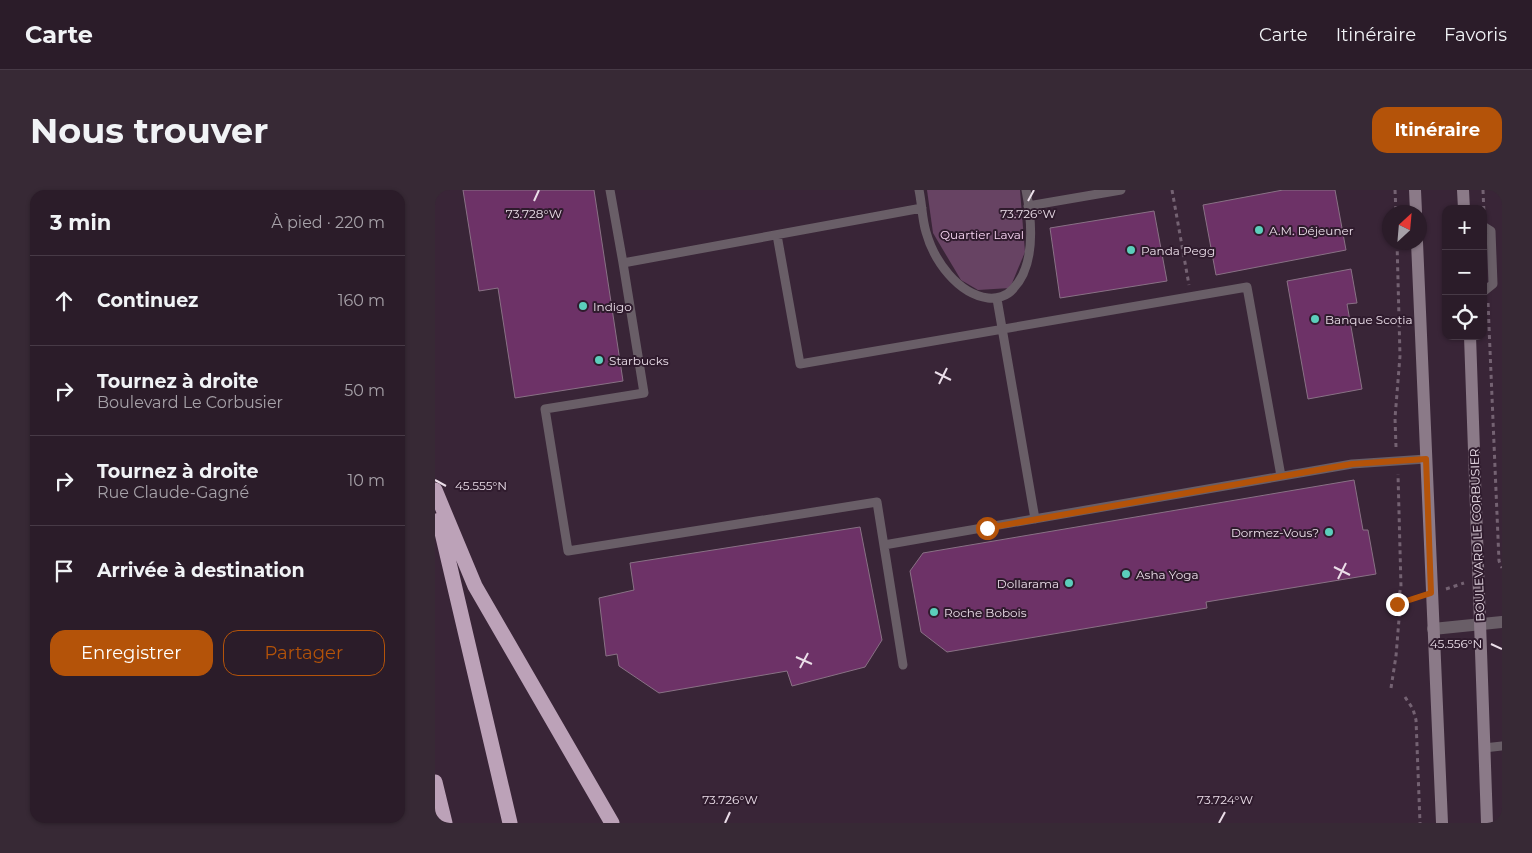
<!DOCTYPE html>
<html lang="fr">
<meta charset="utf-8">
<style>
body{margin:0;font-family:Montserrat,sans-serif;background:#372935;color:#f1f3f6}
.controls{position:absolute;right:15px;top:15px;display:grid;overflow:hidden;border-radius:10px;box-shadow:0 1px 4px #0004}
.controls button{width:45px;height:45px;display:grid;place-items:center;padding:0;border:0;border-bottom:1px solid #473a46;background:#2b1c29;color:#f1f3f6;font:25px sans-serif}
.compass{position:absolute;left:947px;top:15px;width:45px;height:45px;border-radius:50%;background:#2b1c29;box-shadow:0 1px 4px #0004;rotate:26deg}
.stop{position:absolute;width:15px;height:15px;margin:-11px;border:4px solid #b45309;border-radius:50%;background:#fff}
.stop.end{background:#b45309;border-color:#fff;box-shadow:0 1px 5px #0008}
.list{margin:0;padding:0;list-style:none}
h2{display:flex;justify-content:space-between;align-items:center;height:65px;margin:0;padding:0 20px;font-size:21px}
h2 small{font-size:16px;font-weight:400;color:#a6a1a8}
.list li{display:grid;grid-template-columns:32px 1fr auto;gap:15px;align-items:center;box-sizing:border-box;height:90px;padding:0 20px;border-top:1px solid #473a46}
.list b{display:block;font-size:19px;white-space:nowrap}
.list p{margin:0;font-size:16px;white-space:nowrap;color:#a6a1a8}
.list em{font-size:16px;font-style:normal;color:#a6a1a8}
.actions{display:flex;gap:10px;padding:15px 20px}
.actions a{flex:1;padding:11px 0;border:1px solid #b45309;border-radius:15px;text-align:center;font-size:18px;color:#b45309}
.actions .main{background:#b45309;color:#fff}
.icon{flex:none;width:28px;height:28px;fill:none;stroke:currentColor;stroke-width:2;stroke-linecap:round;stroke-linejoin:round}
.map{position:relative;flex:none;width:1067px;height:633px;overflow:hidden;border-radius:15px}
header{display:flex;align-items:center;gap:30px;box-sizing:border-box;height:70px;padding:0 25px;background:#2b1c29;border-bottom:1px solid #473a46}
header strong{font-size:24px}
nav{display:flex;gap:28px;margin-inline-start:auto;font-size:18px}
.intro{display:flex;align-items:center;justify-content:space-between;box-sizing:border-box;height:120px;padding:0 30px}
h1{margin:0;font-size:35px}
.button{padding:12px 22px;border-radius:15px;background:#b45309;color:#fff;font-size:18px;font-weight:700}
main{display:flex;gap:30px;padding:0 30px}
aside{flex:1;background:#2b1c29;border-radius:15px;box-shadow:0 1px 4px #0004}
.map>svg:first-child{display:block}
.green{fill:#674363}
.building{fill:#6d3267;stroke:#897185}
.lines{fill:none;stroke-linecap:round;stroke-linejoin:round}
.path{stroke:#746272;stroke-width:3;stroke-dasharray:4 4;stroke-linecap:butt}
.lane{stroke:#695e67;stroke-width:9}
.street{stroke:#695e67;stroke-width:12}
.secondary{stroke:#8b7a88;stroke-width:12}
.highway{stroke:#bca2b8;stroke-width:15}
.route{stroke:#b45309;stroke-width:6}
.ticks{fill:none;stroke:#ebdee9;stroke-width:2}
.poi-dot{fill:#5bcebb;stroke:#2f1b2d;stroke-width:2}
.labels{text-anchor:middle;dominant-baseline:central;stroke-width:4;stroke-linejoin:round;paint-order:stroke}
.poi-label{font-size:12px;fill:#ebdee9;stroke:#2f1b2d;text-anchor:start}
.park-label{font-size:12px;fill:#fad7f5;stroke:#2f1b2d}
.street-label{font-size:12px;fill:#ebdee9;stroke:#2f1b2d}
.ticks-label{font-size:12px;text-anchor:middle;fill:#ebdee9;stroke:#2f1b2d;stroke-width:4;stroke-linejoin:round;paint-order:stroke}
</style>
<header>
<strong>Carte</strong>
<nav><a>Carte</a><a>Itinéraire</a><a>Favoris</a></nav>
</header>
<div class="intro"><h1>Nous trouver</h1><a class="button">Itinéraire</a></div>
<main>
<aside>
<h2>3 min<small>À pied · 220 m</small></h2>
<ul class="list">
<li><svg class="icon" aria-label="ahead" viewBox="0 0 24 24"><path d="M12 20V5M6 11l6-6 6 6"/></svg><div><b>Continuez</b></div><em>160 m</em></li>
<li><svg class="icon" aria-label="right" viewBox="0 0 24 24"><path d="M7 20v-9h11M14 6l5 5-5 5"/></svg><div><b>Tournez à droite</b><p>Boulevard Le Corbusier</p></div><em>50 m</em></li>
<li><svg class="icon" aria-label="right" viewBox="0 0 24 24"><path d="M7 20v-9h11M14 6l5 5-5 5"/></svg><div><b>Tournez à droite</b><p>Rue Claude-Gagné</p></div><em>10 m</em></li>
<li><svg class="icon" aria-label="arrive" viewBox="0 0 24 24"><path d="M6 21V4h12l-3 4 3 4H6"/></svg><div><b>Arrivée à destination</b></div></li>
</ul>
<div class="actions"><a class="main">Enregistrer</a><a>Partager</a></div>
</aside>
<div class="map">
<svg width="1067" height="633" viewBox="0 0 1067 633">
<rect width="100%" height="100%" fill="#392537"/>
<path class="green" d="M 492,0 L 585,0 L 590,62 L 575,98 L 543,100 L 526,90 L 498,43 Z"/>
<path class="building" d="M 28,0 L 159,0 L 188,191 L 80,208 L 63,98 L 44,101 Z
M 848,0 L 900,0 L 911,60 L 781,85 L 768,15 Z
M 719,21 L 732,91 L 625,108 L 615,38 Z
M 916,79 L 922,113 L 912,114 L 927,199 L 873,209 L 852,91 Z
M 919,290 L 928,340 L 933,340 L 941,384 L 771,412 L 772,418 L 512,462 L 486,442 L 475,381 L 488,363 Z
M 425,337 L 447,450 L 430,477 L 357,496 L 352,481 L 224,503 L 184,476 L 182,464 L 171,466 L 164,408 L 199,400 L 195,373 Z"/>
<g class="lines">
<path class="path" d="M 737,0 L 754,95
M 960,0 L 961,22
M 1048,0 L 1049,24
M 1053,113 L 1064,371 L 1067,378
M 961,257 L 960,228 L 965,166 L 962,52
M 1011,399 L 1029,393
M 963,414 L 983,408
M 956,498 L 961,466 L 965,417 L 962,414 L 966,397 L 963,284
M 970,507 L 978,519 L 981,530 L 985,633"/>
<path class="lane" d="M 175,0 L 188,73 L 487,18
M 484,0 C 487,14 487,29 491,42 C 499,71 523,104 553,108 C 562,109 572,106 578,99 C 601,75 597,31 591,0
M 593,16 L 686,0
M 1048,36 L 1056,41 L 1058,94 L 1048,102
M 342,45 L 365,174 L 812,97 L 846,286
M 188,73 L 209,203 L 110,219 L 133,361 L 442,312 L 468,475
M 562,109 L 600,329
M 449,355 L 917,274 L 991,269
M 1049,558 L 1067,556"/>
<path class="street" d="M 998,439 L 1067,432"/>
<path class="secondary" d="M 980,0 L 981,22
M 1028,0 L 1029,19
M 982,52 L 1007,633
M 1035,146 L 1052,633"/>
<path class="highway" d="M 0,300 L 40,396 L 177,633
M 4,330 L 75,633
M 0,592 L 10,633"/>
</g>
<g class="lines">
<path class="route" d="M 552,338 L 917,274 L 991,269 L 996,403 L 962,414"/>
</g>
<path class="ticks" d="M 99,11 L 104,0M 593,11 L 599,0M 500,182 L 516,190M 504,194 L 512,178M 0,290 L 11,296M 899,377 L 915,385M 903,389 L 911,373M 1056,454 L 1067,459M 361,467 L 377,474M 365,478 L 373,463M 290,633 L 295,622M 784,633 L 790,622"/>
<g class="poi-dot">
<circle cx="824" cy="40" r="5"/>
<circle cx="696" cy="60" r="5"/>
<circle cx="148" cy="116" r="5"/>
<circle cx="880" cy="129" r="5"/>
<circle cx="164" cy="170" r="5"/>
<circle cx="894" cy="342" r="5"/>
<circle cx="691" cy="384" r="5"/>
<circle cx="634" cy="393" r="5"/>
<circle cx="499" cy="422" r="5"/>
</g>
<g class="labels">
<g class="poi-label">
<text x="834" y="40">A.M. Déjeuner</text>
<text x="706" y="60">Panda Pegg</text>
<text x="158" y="116">Indigo</text>
<text x="890" y="129">Banque Scotia</text>
<text x="174" y="170">Starbucks</text>
<text x="884" y="342" text-anchor="end">Dormez-Vous?</text>
<text x="701" y="384">Asha Yoga</text>
<text x="624" y="393" text-anchor="end">Dollarama</text>
<text x="509" y="422">Roche Bobois</text>
</g>
<g class="park-label">
<text x="547" y="44">Quartier Laval</text>
</g>
<g class="street-label">
<text transform="translate(1042 345) rotate(-92)">BOULEVARD LE CORBUSIER</text>
</g>
</g>
<g class="ticks-label">
<text x="99" y="28">73.728°W</text>
<text x="593" y="28">73.726°W</text>
<text x="46" y="300">45.555°N</text>
<text x="1021" y="458">45.556°N</text>
<text x="295" y="614">73.726°W</text>
<text x="790" y="614">73.724°W</text>
</g>
</svg>
<div class="controls">
<button>+</button>
<button>−</button>
<button><svg class="icon" aria-label="locate" viewBox="0 0 24 24"><circle cx="12" cy="12" r="6"/><path d="M12 2v4M12 18v4M2 12h4M18 12h4"/></svg></button>
</div>
<svg class="compass" viewBox="-18 -18 36 36"><path d="M0-13l5 13h-10z" fill="#e53935"/><path d="M0 13l5-13h-10z" fill="#a6a1a8"/></svg>
<div class="stop" style="left:552px;top:338px"></div>
<div class="stop end" style="left:962px;top:414px"></div>
</div>
</main>
